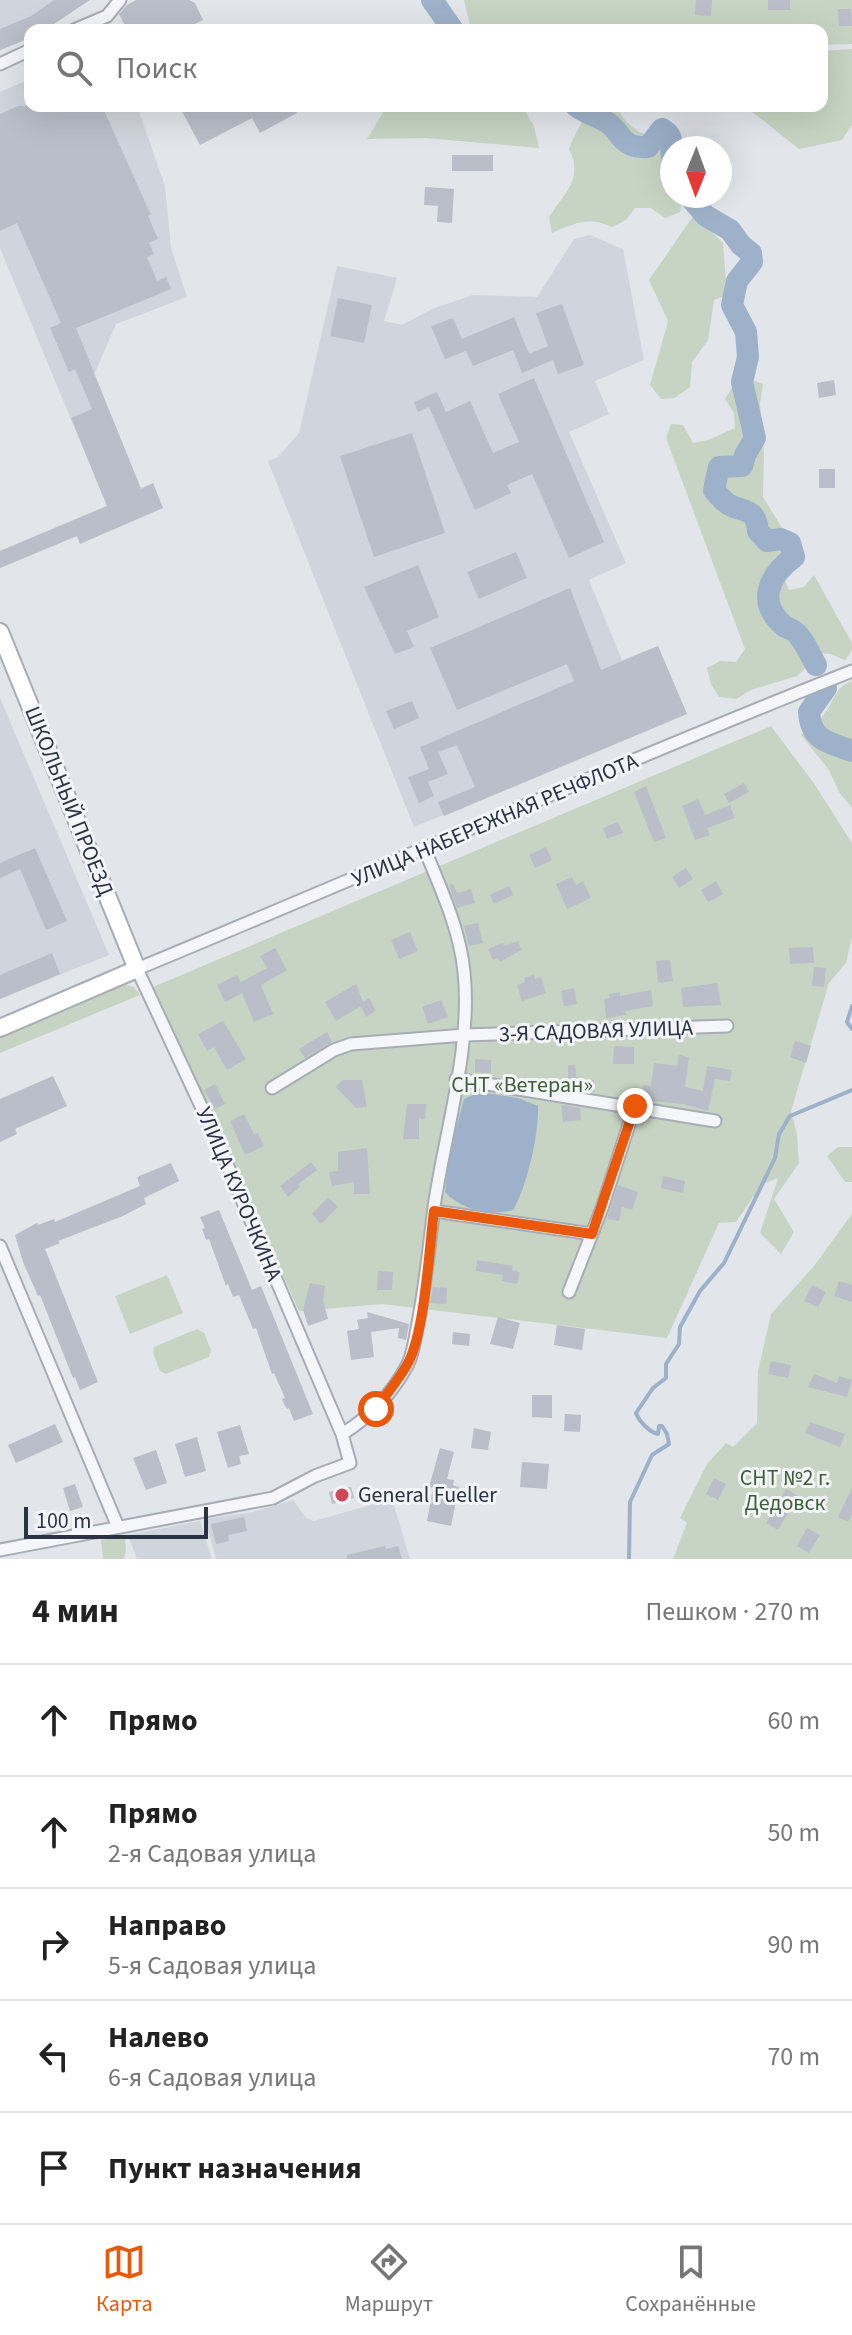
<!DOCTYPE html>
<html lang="ru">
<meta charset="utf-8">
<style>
body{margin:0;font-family:"Source Sans 3",sans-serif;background:#f2f2f2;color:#222}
.compass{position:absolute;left:660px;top:136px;width:72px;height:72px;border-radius:50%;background:#fff;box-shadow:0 8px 32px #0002;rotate:181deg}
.scale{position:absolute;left:24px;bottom:20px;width:184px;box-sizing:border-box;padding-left:8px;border:4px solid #2a3243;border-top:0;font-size:22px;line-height:28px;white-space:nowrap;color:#2a3243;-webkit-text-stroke:6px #f2f4f8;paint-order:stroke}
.stop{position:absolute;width:24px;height:24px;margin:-18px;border:6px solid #ea580c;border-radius:50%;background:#fff}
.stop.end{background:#ea580c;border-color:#fff;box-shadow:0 2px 8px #0008}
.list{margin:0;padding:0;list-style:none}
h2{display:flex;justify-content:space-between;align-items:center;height:104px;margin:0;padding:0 32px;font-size:34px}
h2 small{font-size:26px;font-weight:400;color:#767676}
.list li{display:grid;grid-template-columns:52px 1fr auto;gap:24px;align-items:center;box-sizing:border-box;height:112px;padding:0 32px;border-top:2px solid #e0e0e0}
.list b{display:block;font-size:30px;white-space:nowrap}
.list p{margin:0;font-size:26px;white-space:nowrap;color:#767676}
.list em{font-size:26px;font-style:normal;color:#767676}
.icon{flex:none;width:44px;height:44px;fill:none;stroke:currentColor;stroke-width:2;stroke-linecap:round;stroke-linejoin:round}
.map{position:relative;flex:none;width:852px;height:1559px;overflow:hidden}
.search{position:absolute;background:#fff;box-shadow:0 8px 32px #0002;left:24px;right:24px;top:24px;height:88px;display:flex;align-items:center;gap:20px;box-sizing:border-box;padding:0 28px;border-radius:16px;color:#767676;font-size:30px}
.sheet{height:664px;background:#fff}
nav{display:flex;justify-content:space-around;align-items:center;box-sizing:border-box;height:112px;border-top:2px solid #e0e0e0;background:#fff;font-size:22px;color:#767676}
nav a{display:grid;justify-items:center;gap:4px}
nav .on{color:#ea580c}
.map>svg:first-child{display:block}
.built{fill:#d0d4dc}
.green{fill:#c7d4c3}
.water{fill:#9db2ca}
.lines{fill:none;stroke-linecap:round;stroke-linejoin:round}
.stream{stroke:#9db2ca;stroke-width:4}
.river{stroke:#9db2ca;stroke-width:22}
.building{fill:#b9bec8}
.street-casing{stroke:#a7acb5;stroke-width:15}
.secondary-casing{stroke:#a7acb5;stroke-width:20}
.street{stroke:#f5f6f9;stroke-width:11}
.secondary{stroke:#fff;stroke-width:16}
.route{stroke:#ea580c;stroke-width:10}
.poi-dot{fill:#cf4758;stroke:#f2f4f8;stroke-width:3}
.labels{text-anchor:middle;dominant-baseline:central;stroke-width:6;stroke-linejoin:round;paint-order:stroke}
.street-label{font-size:22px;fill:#2a3243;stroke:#f2f4f8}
.park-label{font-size:22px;fill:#3d5e37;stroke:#f2f4f8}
.poi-label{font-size:22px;fill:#2a3243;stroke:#f2f4f8;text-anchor:start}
</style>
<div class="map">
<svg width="852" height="1559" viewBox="0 0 852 1559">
<rect width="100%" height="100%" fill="#e2e5ea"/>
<path class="built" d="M 0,0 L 88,0 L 45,30 L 30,30 L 30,38 L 0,50 Z
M 30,79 L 30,106 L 137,106 L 165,186 L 171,248 L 187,297 L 116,324 L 94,375 L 141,488 L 153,483 L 160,501 L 0,568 L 0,551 L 107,506 L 0,248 L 0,92 Z
M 590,235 L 623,249 L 644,360 L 595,381 L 609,414 L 569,432 L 626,563 L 589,580 L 622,660 L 658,646 L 687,714 L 414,827 L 268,461 L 278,457 L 299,433 L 337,266 L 397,278 L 384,321 L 402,325 L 432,309 L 473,295 L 537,297 L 574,239 Z
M 0,698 L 109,955 L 0,999 Z
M 392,1499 L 410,1559 L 216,1559 L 205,1519 L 252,1512 L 293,1500 L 306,1518 L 314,1521 Z
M 200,1521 L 212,1559 L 137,1559 L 128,1535 Z"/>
<path class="green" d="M 464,0 L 852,0 L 852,44 L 822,45 L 822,30 L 471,30 Z
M 852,49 L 852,125 L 842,140 L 799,149 L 745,106 L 822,106 L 822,51 Z
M 387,106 L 522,106 L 534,126 L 539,148 L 426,138 L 367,139 Z
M 583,106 L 617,106 C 626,131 649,136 671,145 L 672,196 L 684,196 L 680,212 L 665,218 L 651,208 L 635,208 L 626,220 L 612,227 C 589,216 575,223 552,233 L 549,217 C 565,193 584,177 569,149 C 573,134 583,125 586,110 Z
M 694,215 L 723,243 L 727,295 L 714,300 L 708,340 L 692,362 L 690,387 L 675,398 L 661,399 L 650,385 L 668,321 L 649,280 Z
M 748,379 L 763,384 L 760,403 L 764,453 L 763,497 L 789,539 L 787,561 L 783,576 L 789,590 L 804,587 L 814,575 L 852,643 L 852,650 L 845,660 L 830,654 L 814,653 L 808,666 L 797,676 L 751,690 L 736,699 L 719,697 L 711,684 L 707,668 L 720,661 L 736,662 L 745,649 L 666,438 L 671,424 L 683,425 L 693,443 L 708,440 L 735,428 L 734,413 L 725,399 L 733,386 Z
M 852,681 L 852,808 L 839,792 L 829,770 L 801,735 C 807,727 815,724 822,717 C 834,704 833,688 852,681 Z
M 771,726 L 813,782 L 852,843 L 852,937 L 846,963 L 829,983 L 791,1111 L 797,1134 L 799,1163 L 774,1199 L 794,1232 L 781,1254 L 760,1233 L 778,1178 L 762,1184 L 736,1222 L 719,1223 L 667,1338 L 382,1304 L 299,1311 L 153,987 Z
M 124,984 L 134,987 L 140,995 L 0,1053 L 0,1034 Z
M 838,1147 L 852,1147 L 852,1182 L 845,1182 L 827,1156 Z
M 852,1214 L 852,1559 L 673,1559 L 687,1523 L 680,1518 L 707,1464 L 726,1443 L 733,1447 L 757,1423 L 758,1371 L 771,1314 L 814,1266 Z
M 167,1275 L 183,1313 L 130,1334 L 115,1296 Z
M 197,1329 L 204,1333 L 211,1350 L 209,1357 L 166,1374 L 160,1371 L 153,1353 L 154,1347 Z
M 125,1536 L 126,1550 L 124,1559 L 103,1559 L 101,1540 Z"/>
<path class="water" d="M 486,1093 L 518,1098 L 538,1106 C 539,1134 527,1186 513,1210 C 492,1216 460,1210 445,1192 L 449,1155 L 464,1099 L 475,1094 Z"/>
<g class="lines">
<path class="stream" d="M 852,1006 L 847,1022 L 852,1029
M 629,1559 L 630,1502 L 652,1455 L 669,1444 L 667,1434 L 662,1426 L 659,1426 L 658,1434 C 649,1432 639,1421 636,1413 L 653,1388 L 666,1378 L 666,1364 L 679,1344 L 680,1327 L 700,1291 L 724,1263 L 775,1158 L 779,1134 L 790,1116 L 852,1090"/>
<path class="river" d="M 432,0 L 453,30
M 576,106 C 586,114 595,115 605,121 C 621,129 619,149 648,147 L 662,129 C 675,136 670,144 672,156
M 689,196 L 706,216 L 730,230 L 741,245 L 751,253 L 752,262 L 737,281 L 732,305 L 746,332 L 748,357 L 742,382 L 755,438 L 745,455 L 742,466 L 719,467 L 714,490 C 720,497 725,504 734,507 C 750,512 756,512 758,531 L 767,541 L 781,539 L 790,543 L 794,557 C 769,575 756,602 784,626 C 787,628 792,629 795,632 C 804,639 810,655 816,665
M 826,688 L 809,712 C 811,741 828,742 852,751"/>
</g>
<path class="building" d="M 54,0 L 90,0 L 45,30 L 30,30 L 30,38 L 0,50 L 0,29 L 31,16 Z
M 136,0 L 189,0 L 195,3 L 203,20 L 183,30 L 127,30 L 119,14 L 127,5 Z
M 696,0 L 712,0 L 711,16 L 695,15 Z
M 768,0 L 790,0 L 790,10 L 768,10 Z
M 838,9 L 851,9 L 852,26 L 839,26 Z
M 18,106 L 102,106 L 151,215 L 148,216 L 158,239 L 149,243 L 154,254 L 147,257 L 157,281 L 166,277 L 171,289 L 76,328 L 141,489 L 153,483 L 163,508 L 80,544 L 77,536 L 0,568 L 0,551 L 107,506 L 71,418 L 92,409 L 75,369 L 69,372 L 50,328 L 61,323 L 17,223 L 0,231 L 0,114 Z
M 179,106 L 293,106 L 297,113 L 260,133 L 252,118 L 200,145 Z
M 452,155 L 493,155 L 493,171 L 452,171 Z
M 425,187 L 454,189 L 452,223 L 437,222 L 438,206 L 424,205 Z
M 338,298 L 372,305 L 364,343 L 330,336 Z
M 562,304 L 584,365 L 558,374 L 553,360 L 522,373 L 513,350 L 473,366 L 466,351 L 445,359 L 431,326 L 453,318 L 462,339 L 514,317 L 529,354 L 548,346 L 536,313 Z
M 534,378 L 604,542 L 569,558 L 532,474 L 507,485 L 511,493 L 475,510 L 429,407 L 418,412 L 414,402 L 437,392 L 446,412 L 470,401 L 493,453 L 519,442 L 498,394 Z
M 834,380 L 836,395 L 819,398 L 817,383 Z
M 412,433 L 445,533 L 374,557 L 340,456 Z
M 819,469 L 835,469 L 835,488 L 819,488 Z
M 516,552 L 527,578 L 479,599 L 467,572 Z
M 418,565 L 439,617 L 407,631 L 414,647 L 395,654 L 364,587 Z
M 570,588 L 601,670 L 658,646 L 687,714 L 444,816 L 438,802 L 475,787 L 457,745 L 438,752 L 448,774 L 428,782 L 434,796 L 419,803 L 408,777 L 429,769 L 420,747 L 574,681 L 567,664 L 457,710 L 430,648 Z
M 412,701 L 419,718 L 394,729 L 386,711 Z
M 744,783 L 749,792 L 729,803 L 724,794 Z
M 646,786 L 666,838 L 654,842 L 634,792 Z
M 698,799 L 705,815 L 730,805 L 735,818 L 707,828 L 710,835 L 695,840 L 682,806 Z
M 618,822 L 623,833 L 607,839 L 603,828 Z
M 546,847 L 552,860 L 535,868 L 529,855 Z
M 35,848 L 67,921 L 46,930 L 20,869 L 0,878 L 0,863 Z
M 686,868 L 693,879 L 679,888 L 672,877 Z
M 572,877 L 576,885 L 583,881 L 591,898 L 567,909 L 556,884 Z
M 716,881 L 723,894 L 708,902 L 701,890 Z
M 453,884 L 457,893 L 471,889 L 475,903 L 457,908 L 449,885 Z
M 509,886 L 513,895 L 494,904 L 490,895 Z
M 478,923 L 483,943 L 469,946 L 464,926 Z
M 410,932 L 418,951 L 399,959 L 391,940 Z
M 518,941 L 521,950 L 500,962 L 498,958 L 493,960 L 488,949 L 503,943 L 505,946 Z
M 813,947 L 814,963 L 790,964 L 789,948 Z
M 275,948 L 287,970 L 261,985 L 273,1014 L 254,1022 L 242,993 L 225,1002 L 217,985 L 237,975 L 241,982 L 267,968 L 260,956 Z
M 52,953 L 60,974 L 0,999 L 0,975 Z
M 670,960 L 673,981 L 658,983 L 656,961 Z
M 814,967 L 826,968 L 824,987 L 812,986 Z
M 534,975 L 535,979 L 541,977 L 546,993 L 522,1001 L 517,985 L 525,982 L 524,978 Z
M 717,983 L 721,1005 L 683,1007 L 681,988 Z
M 356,984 L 363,1002 L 369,998 L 376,1011 L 366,1017 L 361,1006 L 336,1021 L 325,1002 Z
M 574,988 L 577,1004 L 564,1006 L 561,991 Z
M 651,990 L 653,1006 L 625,1011 L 626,1015 L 606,1018 L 604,999 L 610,998 L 609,994 L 620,992 L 620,996 Z
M 441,1000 L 448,1017 L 428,1024 L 422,1007 Z
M 223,1021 L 246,1059 L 227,1070 L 214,1047 L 207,1051 L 198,1034 Z
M 327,1032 L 332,1042 L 305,1058 L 299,1049 Z
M 795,1041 L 811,1046 L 806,1063 L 790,1057 Z
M 614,1046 L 634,1047 L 634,1064 L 613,1064 Z
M 679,1055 L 689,1057 L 685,1087 L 703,1091 L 707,1066 L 732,1070 L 730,1081 L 715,1079 L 708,1111 L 683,1104 L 642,1100 L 644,1085 L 651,1086 L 654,1063 L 677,1066 Z
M 475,1059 L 491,1060 L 491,1073 L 475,1072 Z
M 568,1065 L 575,1065 L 577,1082 L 594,1080 L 594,1092 L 556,1087 L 556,1083 L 568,1082 Z
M 53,1076 L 67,1106 L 15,1129 L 17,1134 L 0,1142 L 0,1099 Z
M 342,1080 L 362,1080 L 367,1107 L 356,1108 L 336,1087 Z
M 215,1084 L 225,1104 L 215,1109 L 204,1090 Z
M 407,1104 L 426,1104 L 425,1119 L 419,1118 L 419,1139 L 403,1139 Z
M 566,1105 L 580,1108 L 581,1120 L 563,1122 L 561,1106 Z
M 244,1114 L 254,1134 L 258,1133 L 264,1146 L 245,1155 L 230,1121 Z
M 367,1148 L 370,1194 L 354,1194 L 354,1182 L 332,1186 L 329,1172 L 338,1171 L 338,1152 Z
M 311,1162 L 317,1170 L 298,1184 L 300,1187 L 288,1197 L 280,1186 Z
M 171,1163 L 179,1181 L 144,1198 L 146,1204 L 123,1216 L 58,1241 L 60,1243 L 45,1249 L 98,1382 L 80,1390 L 75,1377 L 73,1378 L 40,1295 L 38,1296 L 23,1262 L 15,1235 L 37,1223 L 38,1225 L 54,1219 L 55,1222 L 140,1186 L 137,1177 Z
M 663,1176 L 685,1181 L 683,1193 L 661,1188 Z
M 618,1185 L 638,1192 L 632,1210 L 622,1207 L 619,1221 L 607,1219 Z
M 328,1197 L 338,1207 L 321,1224 L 312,1214 Z
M 219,1210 L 252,1290 L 261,1286 L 313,1414 L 294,1421 L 289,1408 L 287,1409 L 284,1404 L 282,1399 L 285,1398 L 274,1373 L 272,1374 L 256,1328 L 253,1329 L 239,1295 L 233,1297 L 228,1284 L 226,1286 L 209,1239 L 206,1240 L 202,1229 L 205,1228 L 200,1217 Z
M 477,1260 L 513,1266 L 512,1270 L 520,1272 L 517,1284 L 502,1281 L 503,1275 L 476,1271 Z
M 378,1271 L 393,1272 L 392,1290 L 377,1290 Z
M 839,1281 L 852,1285 L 852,1302 L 834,1296 Z
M 310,1283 L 325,1286 L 323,1300 L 328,1319 L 308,1326 L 303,1310 Z
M 812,1285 L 826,1292 L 818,1307 L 804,1301 Z
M 433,1287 L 447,1288 L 446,1304 L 430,1303 Z
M 367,1312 L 409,1324 L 406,1340 L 398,1338 L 399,1328 L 371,1332 L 374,1357 L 351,1360 L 347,1331 L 359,1329 L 357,1320 L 368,1318 Z
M 498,1317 L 520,1323 L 513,1349 L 490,1344 Z
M 557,1325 L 585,1329 L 582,1350 L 554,1345 Z
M 453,1332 L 470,1334 L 469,1346 L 452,1344 Z
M 771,1361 L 791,1365 L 788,1378 L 768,1374 Z
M 814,1374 L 837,1383 L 839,1376 L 852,1380 L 847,1397 L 808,1387 Z
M 532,1395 L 552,1395 L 552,1418 L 532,1417 Z
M 565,1414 L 581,1415 L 580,1432 L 564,1431 Z
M 810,1422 L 845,1434 L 840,1447 L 805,1433 Z
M 55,1424 L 63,1442 L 16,1463 L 8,1445 Z
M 240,1425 L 249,1454 L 239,1456 L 241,1464 L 228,1468 L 217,1432 Z
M 474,1428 L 491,1432 L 488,1450 L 471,1448 Z
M 197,1437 L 206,1471 L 185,1477 L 175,1444 Z
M 440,1448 L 454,1452 L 447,1479 L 454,1480 L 453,1485 L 459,1487 L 451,1526 L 427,1521 L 433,1488 L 429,1487 Z
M 156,1450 L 167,1483 L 146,1490 L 133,1458 Z
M 522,1462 L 549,1464 L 547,1489 L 520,1487 Z
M 714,1478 L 726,1484 L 718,1500 L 706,1494 Z
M 75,1484 L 83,1507 L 70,1511 L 63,1488 Z
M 351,1487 L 354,1498 L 332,1504 L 329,1492 Z
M 852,1488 L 852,1514 L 848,1522 L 838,1517 Z
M 786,1489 L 798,1496 L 778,1530 L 766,1523 Z
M 244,1517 L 247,1531 L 228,1535 L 229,1541 L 216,1544 L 211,1524 Z
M 807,1528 L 820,1535 L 809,1553 L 797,1546 Z
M 385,1546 L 386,1549 L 398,1546 L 402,1559 L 347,1559 L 347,1555 Z"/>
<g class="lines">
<defs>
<path id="street" d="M 74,30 L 107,16 L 120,0
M 0,64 L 30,50
M 456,1079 L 715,1121
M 272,1088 L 334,1050 L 351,1044 L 465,1035 L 727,1026
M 434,1211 L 592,1234
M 0,1246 L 118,1527
M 569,1292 L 602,1208 L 635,1106
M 342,1434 C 370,1417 392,1394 408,1364 C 413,1353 415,1340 417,1328 C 425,1289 429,1248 434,1207 C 445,1132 472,1047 464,972 C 460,930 441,889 425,850
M 0,1550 L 273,1498 L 315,1476 L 350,1463 L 342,1434 L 214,1134 L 137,969 C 376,870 612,766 852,671"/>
<path id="secondary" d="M 0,632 L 137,969 L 0,1028"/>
</defs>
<use href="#street" class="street-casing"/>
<use href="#secondary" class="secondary-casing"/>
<use href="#street" class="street"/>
<use href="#secondary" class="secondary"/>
</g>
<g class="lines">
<path class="route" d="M 376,1409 C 386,1394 399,1380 408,1363 C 425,1331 429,1250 434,1211 L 592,1234 L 635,1106"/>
</g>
<circle class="poi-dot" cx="342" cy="1495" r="8"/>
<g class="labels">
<g class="street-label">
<text transform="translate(69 801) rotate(68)">ШКОЛЬНЫЙ ПРОЕЗД</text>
<text transform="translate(495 820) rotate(-23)">УЛИЦА НАБЕРЕЖНАЯ РЕЧФЛОТА</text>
<text transform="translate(596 1031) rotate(-2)">3-Я САДОВАЯ УЛИЦА</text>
<text transform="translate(239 1194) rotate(67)">УЛИЦА КУРОЧКИНА</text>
</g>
<g class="park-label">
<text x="522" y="1085">СНТ «Ветеран»</text>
<text x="785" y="1478">СНТ №2 г.<tspan x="785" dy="25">Дедовск</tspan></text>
</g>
<g class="poi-label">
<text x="358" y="1495">General Fueller</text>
</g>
</g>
</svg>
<svg class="compass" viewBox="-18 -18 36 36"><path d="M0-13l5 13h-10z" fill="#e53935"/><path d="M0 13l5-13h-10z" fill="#767676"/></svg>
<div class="scale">100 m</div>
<div class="stop" style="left:376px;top:1409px"></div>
<div class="stop end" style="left:635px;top:1106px"></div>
<div class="search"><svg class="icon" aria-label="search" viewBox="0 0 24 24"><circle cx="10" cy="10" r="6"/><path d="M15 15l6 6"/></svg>Поиск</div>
</div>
<section class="sheet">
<h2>4 мин<small>Пешком · 270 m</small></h2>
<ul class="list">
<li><svg class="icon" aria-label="ahead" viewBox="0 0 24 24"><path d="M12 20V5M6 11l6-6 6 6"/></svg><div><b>Прямо</b></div><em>60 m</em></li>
<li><svg class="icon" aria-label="ahead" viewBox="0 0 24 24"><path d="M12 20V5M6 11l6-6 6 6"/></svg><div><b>Прямо</b><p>2-я Садовая улица</p></div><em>50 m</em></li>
<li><svg class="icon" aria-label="right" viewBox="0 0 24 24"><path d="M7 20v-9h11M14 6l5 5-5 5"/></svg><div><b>Направо</b><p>5-я Садовая улица</p></div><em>90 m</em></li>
<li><svg class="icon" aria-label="left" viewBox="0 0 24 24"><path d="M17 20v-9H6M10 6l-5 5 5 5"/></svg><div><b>Налево</b><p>6-я Садовая улица</p></div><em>70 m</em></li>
<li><svg class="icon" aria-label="arrive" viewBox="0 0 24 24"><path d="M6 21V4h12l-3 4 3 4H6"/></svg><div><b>Пункт назначения</b></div></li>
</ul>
</section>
<nav>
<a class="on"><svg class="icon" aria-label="map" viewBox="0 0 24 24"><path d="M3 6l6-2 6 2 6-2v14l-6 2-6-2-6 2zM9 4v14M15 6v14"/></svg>Карта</a>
<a><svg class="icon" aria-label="directions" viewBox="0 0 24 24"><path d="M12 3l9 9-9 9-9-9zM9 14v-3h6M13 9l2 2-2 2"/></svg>Маршрут</a>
<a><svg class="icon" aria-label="saved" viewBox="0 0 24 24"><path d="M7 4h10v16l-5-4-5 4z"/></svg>Сохранённые</a>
</nav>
